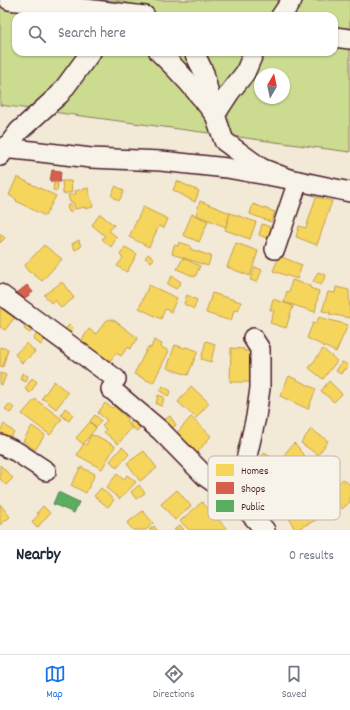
<!DOCTYPE html>
<style>
body{margin:0;font-family:Dekko,sans-serif;background:#f2f2f3;color:#1f2937}
.compass{position:absolute;left:254px;top:68px;width:36px;height:36px;border-radius:50%;background:#fff;box-shadow:0 1px 3px #0004;rotate:9deg}
.list{margin:0;padding:0;list-style:none}
h2{display:flex;justify-content:space-between;align-items:center;height:52px;margin:0;padding:0 16px;font-size:17px}
h2 small{font-size:13px;font-weight:400;color:#747a83}
.icon{flex:none;width:22px;height:22px;fill:none;stroke:currentColor;stroke-width:2;stroke-linecap:round;stroke-linejoin:round}
.map{position:relative;flex:none;width:350px;height:530px;overflow:hidden}
.search{position:absolute;background:#fff;box-shadow:0 1px 3px #0004;left:12px;right:12px;top:12px;height:44px;display:flex;align-items:center;gap:10px;box-sizing:border-box;padding:0 14px;border-radius:12px;color:#747a83;font-size:15px}
.sheet{height:124px;background:#fff}
nav{display:flex;justify-content:space-around;align-items:center;box-sizing:border-box;height:56px;border-top:1px solid #e0e1e3;background:#fff;font-size:11px;color:#747a83}
nav a{display:grid;justify-items:center;gap:2px}
nav .on{color:#1a73e8}
.map>svg:first-child{display:block}
.green{fill:#cbdb8f;stroke:#8a7d5d;fill-rule:evenodd}
.homes{fill:#f6d55c;stroke:#c29e4d}
.shops{fill:#d6604d;stroke:#ac4c43}
.public{fill:#5aae61;stroke:#558351}
.lines{fill:none;stroke-linecap:round;stroke-linejoin:round}
.minor-casing{stroke:#4a1f2b;stroke-width:22}
.minor{stroke:#f7f3e8;stroke-width:19}
.key{fill:#f7f3e8;stroke:#c3b3af;stroke-width:1}
.key-label{font-size:11px;fill:#4a1f2b}
</style>
<div class="map">
<svg width="350" height="530" viewBox="0 0 350 530">
<rect width="100%" height="100%" fill="#f2e9d7"/>
<filter id="ink" filterUnits="userSpaceOnUse"><feTurbulence type="fractalNoise" baseFrequency=".025" numOctaves="2"/><feDisplacementMap in="SourceGraphic" scale="8" xChannelSelector="R" yChannelSelector="G"/><feConvolveMatrix kernelMatrix="1 2 1 2 8 2 1 2 1" color-interpolation-filters="sRGB"/></filter>
<g filter="url(#ink)">
<path class="green" d="M0 0H350V152L0 105ZM16 16H334V52H16ZM260 74H284V98H260Z"/>
<g class="homes">
<polygon points="17,177 56,196 45,216 16,201 17,200 9,195"/>
<polygon points="62,181 71,181 72,192 63,194"/>
<polygon points="177,181 199,191 195,202 173,190"/>
<polygon points="54,183 58,183 57,191 53,190"/>
<polygon points="116,186 124,191 119,201 111,195"/>
<polygon points="88,188 93,207 85,209 85,207 75,209 73,202 70,202 68,195 76,194 75,191"/>
<polygon points="316,197 332,201 317,245 296,237 299,226 306,228"/>
<polygon points="200,201 230,213 226,227 196,215"/>
<polygon points="71,204 73,210 69,212 67,206"/>
<polygon points="253,204 275,212 271,222 250,214"/>
<polygon points="143,207 168,219 164,228 159,226 149,247 129,237"/>
<polygon points="230,213 256,222 250,239 225,230"/>
<polygon points="100,214 114,225 109,231 117,237 111,247 102,239 105,236 92,225"/>
<polygon points="192,214 208,221 199,242 183,235"/>
<polygon points="262,224 278,230 274,241 259,235"/>
<polygon points="0,233 5,238 0,243"/>
<polygon points="79,240 81,247 75,250 72,244"/>
<polygon points="179,242 191,246 190,249 211,256 208,266 172,254 174,245 178,246"/>
<polygon points="236,243 258,251 250,276 227,267"/>
<polygon points="44,245 62,259 42,281 32,273 29,272 26,269 25,265"/>
<polygon points="125,247 137,254 127,272 117,266 123,258 120,255"/>
<polygon points="148,254 154,259 151,262 145,258"/>
<polygon points="279,256 302,265 297,279 273,271"/>
<polygon points="183,258 200,266 195,277 177,269"/>
<polygon points="255,267 262,270 257,282 250,280"/>
<polygon points="318,272 326,275 321,285 313,282"/>
<polygon points="172,276 181,282 176,289 167,284"/>
<polygon points="292,280 310,286 310,288 319,291 315,312 284,302 287,291 289,292"/>
<polygon points="62,282 74,298 61,308 55,300 51,303 44,295"/>
<polygon points="149,285 177,298 171,312 165,309 161,319 139,308"/>
<polygon points="336,287 349,290 350,318 329,314 330,312 322,311 328,292 335,293"/>
<polygon points="212,293 241,302 238,311 234,310 231,321 206,313"/>
<polygon points="187,295 197,300 194,309 184,304"/>
<polygon points="273,299 293,306 286,328 270,323 274,311 270,310"/>
<polygon points="2,303 18,313 5,330 0,327 0,306"/>
<polygon points="319,317 348,325 336,352 307,338 313,323 316,324"/>
<polygon points="110,319 115,321 138,338 130,349 128,347 121,356 116,353 110,361 81,341 89,329 96,334 106,321"/>
<polygon points="27,325 36,326 30,333 24,329"/>
<polygon points="69,325 73,329 68,335 64,331"/>
<polygon points="40,330 47,336 41,345 33,339"/>
<polygon points="154,340 162,344 161,347 169,351 153,383 134,374 148,347 151,348"/>
<polygon points="206,341 215,344 211,362 201,359"/>
<polygon points="27,343 35,352 22,363 15,354"/>
<polygon points="175,345 185,348 186,347 198,351 188,375 167,368"/>
<polygon points="0,347 8,349 3,367 0,366"/>
<polygon points="231,348 244,349 244,351 254,351 252,382 230,382"/>
<polygon points="323,349 337,361 323,379 309,368"/>
<polygon points="342,362 348,365 346,370 344,369 341,374 336,371"/>
<polygon points="0,373 6,375 2,385 0,384"/>
<polygon points="22,373 28,376 26,382 20,379"/>
<polygon points="289,376 316,389 308,409 280,396"/>
<polygon points="32,378 37,382 30,393 25,389"/>
<polygon points="54,381 68,393 56,409 42,398"/>
<polygon points="329,381 342,394 334,402 321,391"/>
<polygon points="163,386 171,391 168,396 160,391"/>
<polygon points="191,386 209,403 196,418 178,402"/>
<polygon points="158,395 164,397 162,406 156,404"/>
<polygon points="35,399 62,419 50,435 22,414"/>
<polygon points="105,403 112,408 114,406 128,419 126,421 132,427 118,444 104,432 106,429 102,426 107,420 98,413"/>
<polygon points="9,404 14,408 10,413 5,409"/>
<polygon points="65,408 73,414 69,421 61,415"/>
<polygon points="95,415 101,420 96,427 90,421"/>
<polygon points="136,416 144,422 137,431 129,425"/>
<polygon points="170,416 176,425 169,431 163,421"/>
<polygon points="191,417 211,436 196,454 175,435"/>
<polygon points="90,422 96,428 83,444 76,438"/>
<polygon points="4,424 14,432 7,442 0,437 0,431"/>
<polygon points="32,426 45,435 35,450 23,441"/>
<polygon points="311,429 328,441 318,455 301,443"/>
<polygon points="91,435 97,436 115,446 102,469 77,455 84,443 86,445"/>
<polygon points="294,443 300,449 299,450 307,458 296,470 283,456"/>
<polygon points="122,447 129,454 117,468 110,461"/>
<polygon points="144,451 157,468 140,481 127,463"/>
<polygon points="264,453 287,467 282,476 272,471 267,478 254,469"/>
<polygon points="0,465 13,478 6,485 0,479"/>
<polygon points="81,467 95,474 86,493 71,485"/>
<polygon points="117,474 124,480 127,475 136,482 120,499 106,488"/>
<polygon points="343,479 350,485 350,502 342,509 335,501 331,505 324,496"/>
<polygon points="139,485 145,493 136,499 131,492"/>
<polygon points="101,488 114,500 108,507 94,496"/>
<polygon points="177,490 191,506 175,520 161,504"/>
<polygon points="306,499 316,520 295,530 285,510"/>
<polygon points="202,502 226,528 224,530 189,530 180,521"/>
<polygon points="0,504 10,517 0,525"/>
<polygon points="43,506 50,513 37,528 32,522 39,514 37,513"/>
<polygon points="143,511 153,523 146,530 133,530 127,523"/>
<polygon points="180,525 184,530 174,530"/>
<polygon points="154,526 157,530 149,530"/>
</g>
<g class="shops">
<polygon points="52,170 61,171 60,182 50,181"/>
<polygon points="27,285 33,292 21,301 13,296"/>
</g>
<polygon class="public" points="58,492 79,502 74,513 53,504"/>
<g class="lines">
<defs>
<g id="minor">
<polyline points="9,0 145,16"/>
<polyline points="281,16 292,0"/>
<polyline points="334,37 350,39"/>
<path d="M159 52C180 72 198 92 215 115L230 92 245 73 254 52"/>
<polyline points="194,52 204,73 211,103 224,141 261,168 289,179 350,192"/>
<polyline points="0,148 23,150 91,158 161,161 227,168 289,179"/>
<polyline points="0,156 19,131 60,94 91,52"/>
<polyline points="275,249 298,181"/>
<polyline points="0,294 116,379"/>
<polyline points="111,389 161,431 206,477 237,499 265,530"/>
<polyline points="0,444 17,452 46,471"/>
<polyline points="237,499 256,417 260,388 260,349 253,338"/>
</g>
</defs>
<use href="#minor" class="minor-casing"/>
<use href="#minor" class="minor"/>
</g>
</g>
<rect x="208" y="456" width="132" height="64" rx="6" class="key"/>
<rect x="216" y="464" width="18" height="12" fill="#f6d55c"/>
<rect x="216" y="482" width="18" height="12" fill="#d6604d"/>
<rect x="216" y="500" width="18" height="12" fill="#5aae61"/>
<g class="key-label">
<text x="241" y="474">Homes</text>
<text x="241" y="492">Shops</text>
<text x="241" y="510">Public</text>
</g>
</svg>
<svg class="compass" viewBox="-18 -18 36 36"><path d="M0-13l5 13h-10z" fill="#e53935"/><path d="M0 13l5-13h-10z" fill="#747a83"/></svg>
<div class="search"><svg class="icon" aria-label="search" viewBox="0 0 24 24"><circle cx="10" cy="10" r="6"/><path d="M15 15l6 6"/></svg>Search here</div>
</div>
<section class="sheet">
<h2>Nearby<small>0 results</small></h2>
<ul class="list">
</ul>
</section>
<nav>
<a class="on"><svg class="icon" aria-label="map" viewBox="0 0 24 24"><path d="M3 6l6-2 6 2 6-2v14l-6 2-6-2-6 2zM9 4v14M15 6v14"/></svg>Map</a>
<a><svg class="icon" aria-label="directions" viewBox="0 0 24 24"><path d="M12 3l9 9-9 9-9-9zM9 14v-3h6M13 9l2 2-2 2"/></svg>Directions</a>
<a><svg class="icon" aria-label="saved" viewBox="0 0 24 24"><path d="M7 4h10v16l-5-4-5 4z"/></svg>Saved</a>
</nav>
